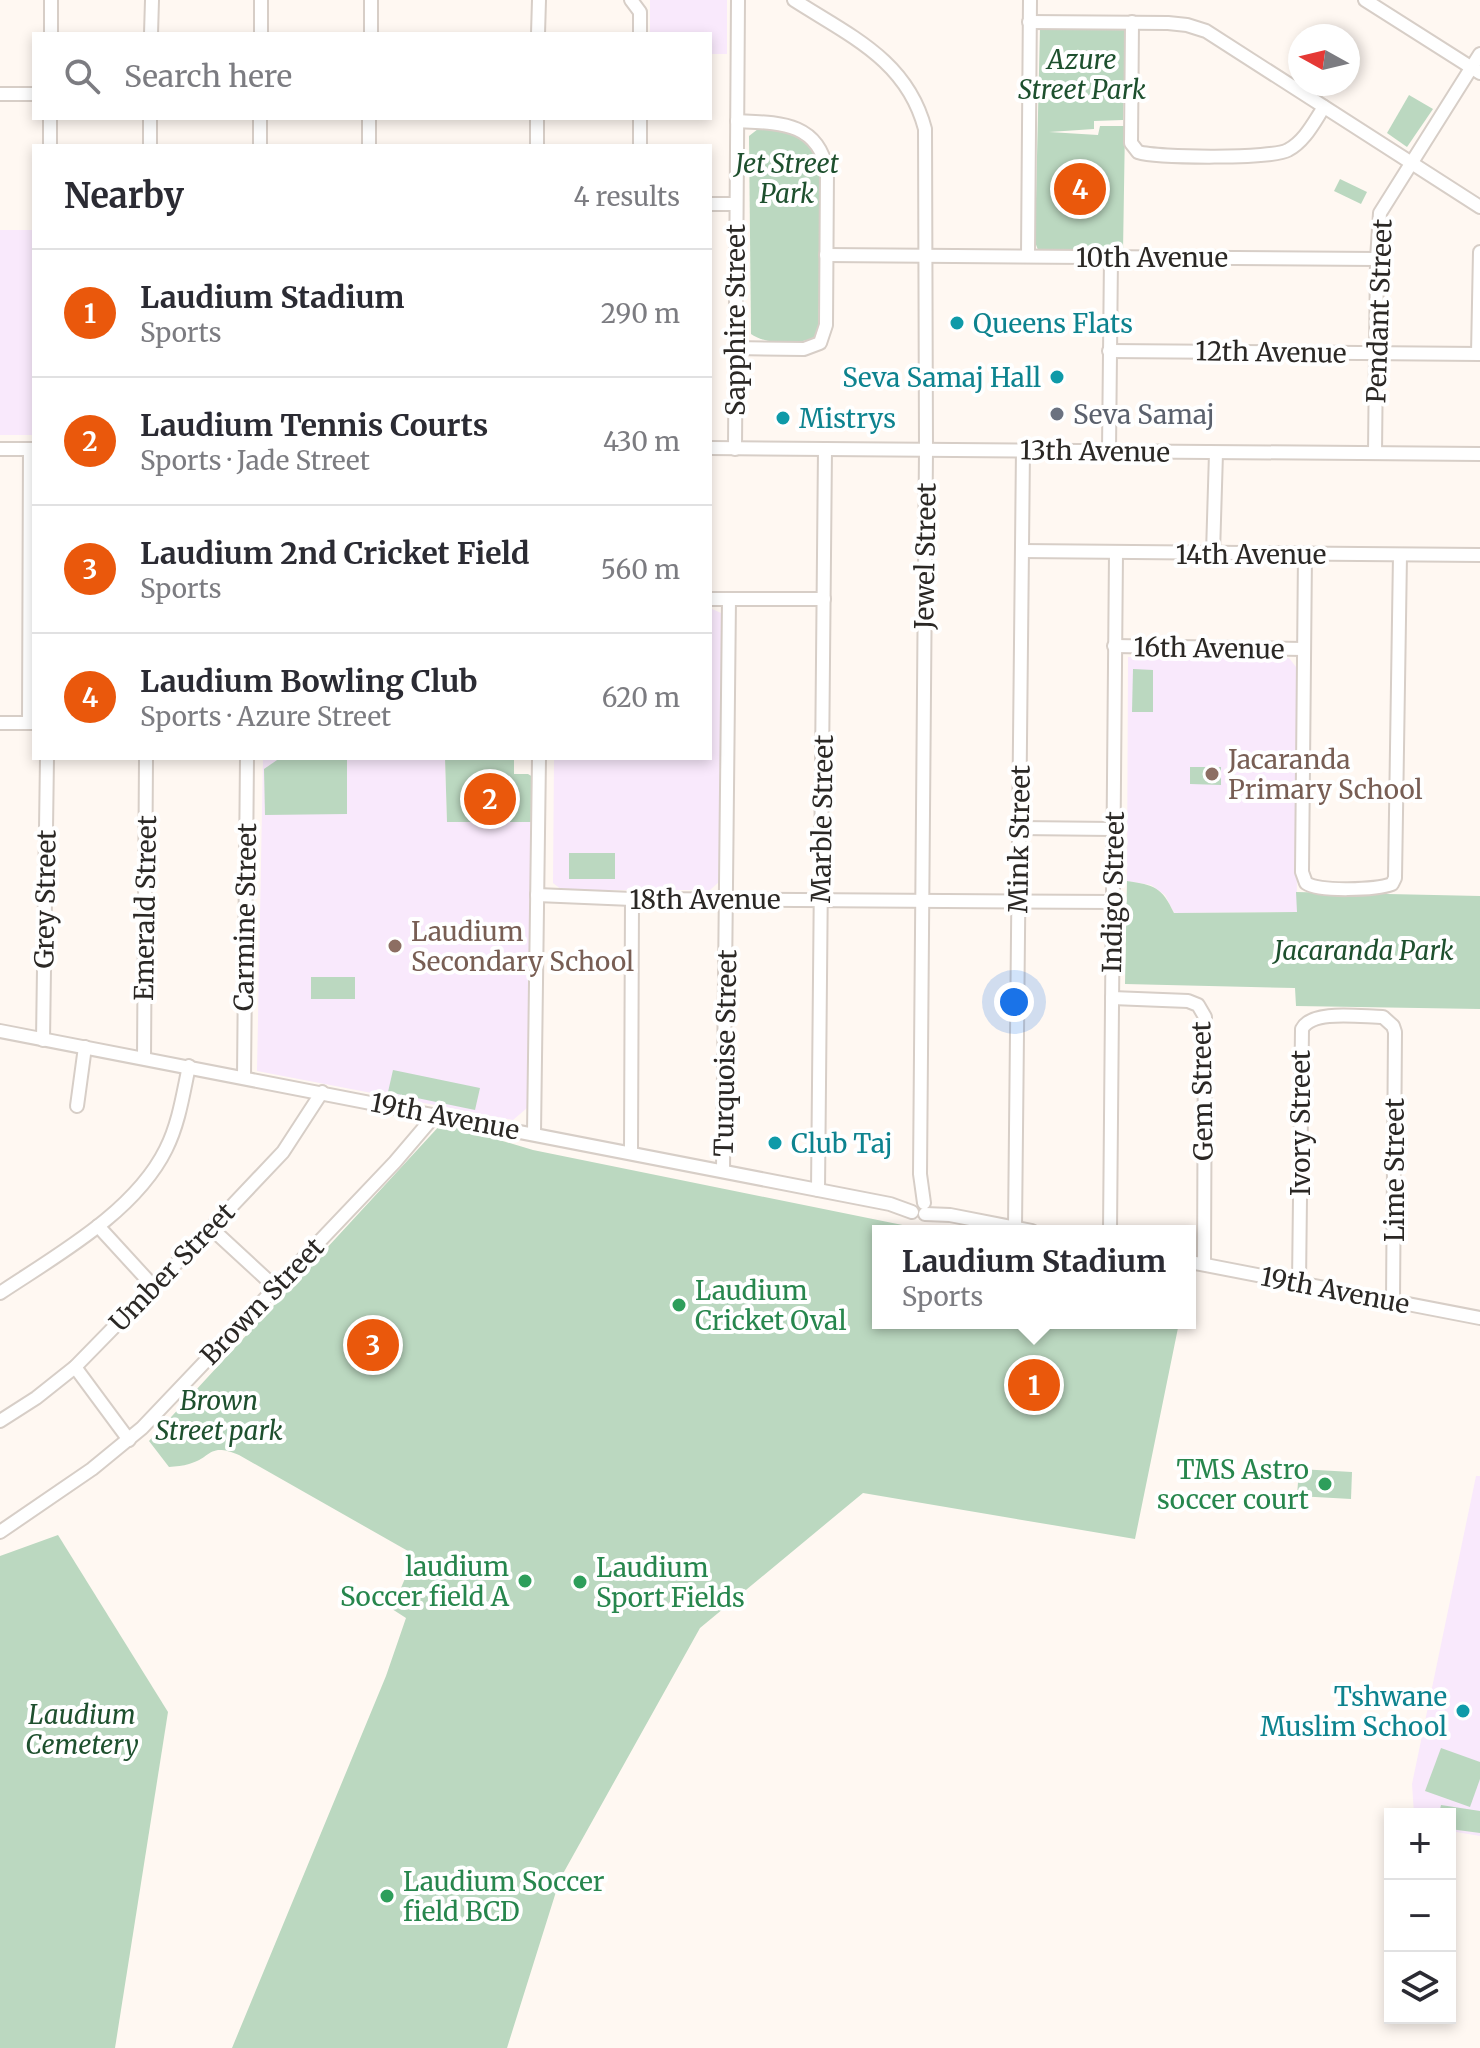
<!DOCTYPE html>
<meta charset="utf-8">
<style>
body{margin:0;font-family:Merriweather,serif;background:#f2f2f3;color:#2b2b33}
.controls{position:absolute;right:24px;bottom:24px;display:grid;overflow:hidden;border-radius:0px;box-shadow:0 4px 12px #0003}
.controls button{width:72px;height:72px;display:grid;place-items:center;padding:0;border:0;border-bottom:2px solid #e1e1e2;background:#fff;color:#2b2b33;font:40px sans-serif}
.compass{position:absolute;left:1288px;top:24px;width:72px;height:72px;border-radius:50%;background:#fff;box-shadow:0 4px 12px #0003;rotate:278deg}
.you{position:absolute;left:1014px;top:1002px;width:28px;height:28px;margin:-20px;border:6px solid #fff;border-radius:50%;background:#1a73e8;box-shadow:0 0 0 12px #1a73e833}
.badge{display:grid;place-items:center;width:52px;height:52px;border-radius:50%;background:#ea580c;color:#fff;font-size:26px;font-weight:700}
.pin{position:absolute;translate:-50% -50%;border:4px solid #fff;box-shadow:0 2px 8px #0006}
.popup{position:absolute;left:872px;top:1225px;width:324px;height:104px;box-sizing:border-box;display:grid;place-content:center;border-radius:0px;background:#fff;filter:drop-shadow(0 2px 6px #0005);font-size:26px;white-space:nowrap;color:#7c7c81}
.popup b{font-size:30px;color:#2b2b33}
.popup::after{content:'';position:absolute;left:50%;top:100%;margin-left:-16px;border:16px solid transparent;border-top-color:#fff}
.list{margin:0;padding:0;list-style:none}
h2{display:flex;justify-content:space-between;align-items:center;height:104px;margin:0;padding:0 32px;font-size:34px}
h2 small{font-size:26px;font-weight:400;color:#7c7c81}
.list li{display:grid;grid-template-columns:52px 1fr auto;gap:24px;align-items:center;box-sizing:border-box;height:128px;padding:0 32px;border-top:2px solid #e1e1e2}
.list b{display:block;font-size:30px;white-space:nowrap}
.list p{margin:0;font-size:26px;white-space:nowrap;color:#7c7c81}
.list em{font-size:26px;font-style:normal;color:#7c7c81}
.icon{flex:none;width:44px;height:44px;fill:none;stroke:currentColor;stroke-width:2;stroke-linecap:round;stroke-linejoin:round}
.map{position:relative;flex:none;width:1480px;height:2048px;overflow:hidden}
.search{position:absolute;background:#fff;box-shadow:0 4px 12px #0003;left:32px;top:32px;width:680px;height:88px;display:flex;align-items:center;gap:20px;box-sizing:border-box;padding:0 28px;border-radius:0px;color:#7c7c81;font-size:30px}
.panel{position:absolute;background:#fff;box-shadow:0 4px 12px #0003;left:32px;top:144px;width:680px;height:616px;border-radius:0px}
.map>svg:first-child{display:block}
.education{fill:#f9e9fc}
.green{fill:#bbd8c0}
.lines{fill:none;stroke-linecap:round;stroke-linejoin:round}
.minor-casing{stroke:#d7cec7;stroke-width:16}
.minor{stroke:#fff;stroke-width:12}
.culture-dot{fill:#0f9aa8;stroke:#fff;stroke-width:3}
.worship-dot{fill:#6b7280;stroke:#fff;stroke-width:3}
.education-dot{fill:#8d6e63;stroke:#fff;stroke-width:3}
.leisure-dot{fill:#2e9e5b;stroke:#fff;stroke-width:3}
.labels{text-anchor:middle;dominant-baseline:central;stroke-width:8;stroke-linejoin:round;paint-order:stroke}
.park-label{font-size:26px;font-style:italic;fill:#1e502e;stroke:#fff}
.street-label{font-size:26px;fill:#2b2825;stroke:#fff}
.culture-label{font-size:26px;fill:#0d838f;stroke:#fff;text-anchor:start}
.worship-label{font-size:26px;fill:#5b616d;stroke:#fff;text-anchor:start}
.education-label{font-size:26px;fill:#785e54;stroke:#fff;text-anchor:start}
.leisure-label{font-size:26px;fill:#27864d;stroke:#fff;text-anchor:start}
</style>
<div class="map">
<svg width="1480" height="2048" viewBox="0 0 1480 2048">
<rect width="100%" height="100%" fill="#fff8f2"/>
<g class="education">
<polygon points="650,0 727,0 727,54 710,54 710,34 650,34"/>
<polygon points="0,230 34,230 33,435 0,435"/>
<polygon points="710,608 721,613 721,880 710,890 562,890 553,883 554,758 710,758"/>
<polygon points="1128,657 1289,658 1296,667 1297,912 1174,913 1165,895 1151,885 1127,881"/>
<polygon points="263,758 445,758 447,822 533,822 527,1108 513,1120 257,1071"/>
<polygon points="1476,1476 1480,1476 1480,1836 1450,1831 1450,1814 1414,1814 1412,1784"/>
</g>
<g class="green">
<polygon points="1126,26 1123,120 1094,121 1094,129 1049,132 1098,135 1100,126 1125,126 1123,252 1038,250 1035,242 1040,28"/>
<polygon points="1409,95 1433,109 1407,147 1387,133"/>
<path d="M758 129C795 132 805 135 823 168L818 335C803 346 766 345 751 334L749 136Z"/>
<polygon points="1340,179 1367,192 1361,204 1334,191"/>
<polygon points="1133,669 1153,670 1153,712 1132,712"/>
<polygon points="280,758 347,758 347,814 265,815 264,769"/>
<polygon points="445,758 514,758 514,774 528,774 533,777 533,822 447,822"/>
<polygon points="1190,767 1221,767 1221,785 1190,784"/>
<rect x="569" y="853" width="46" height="26"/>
<path d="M1127 881C1154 885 1162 887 1174 913L1297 912 1296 892 1480 896V1009L1296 1006 1295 988 1125 984Z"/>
<rect x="311" y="977" width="44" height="22"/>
<polygon points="393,1070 480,1088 475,1110 388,1092"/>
<path d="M442 1123 533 1150 932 1231H878V1323H1179L1135 1539 863 1493 700 1628 560 1879 507 2048H232L386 1676 406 1618 392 1609 415 1555 239 1455C208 1442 212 1458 189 1464 183 1466 176 1466 169 1467L149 1441Z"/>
<polygon points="1299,1469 1352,1472 1351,1499 1297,1496"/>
<polygon points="58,1535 168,1712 115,2048 0,2048 0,1556"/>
<polygon points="1441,1748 1480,1762 1480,1779 1470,1807 1425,1791"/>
<polygon points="1441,1805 1480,1811 1480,1833 1450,1829 1450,1814 1439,1814"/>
</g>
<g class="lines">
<defs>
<g id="minor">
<polyline points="631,0 640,12 640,34"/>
<path d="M794 0C850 36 907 60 925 129L926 450 920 1174 924 1203"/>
<polyline points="1365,0 1480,73"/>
<polyline points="1029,22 1168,23 1187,25 1206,31 1480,207"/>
<path d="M1132 22 1131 143 1138 152C1157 158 1273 159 1288 150 1305 141 1314 122 1324 107"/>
<polyline points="51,34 51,0"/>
<polyline points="151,34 152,0"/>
<polyline points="261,34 261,0"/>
<polyline points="371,34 371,0"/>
<polyline points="538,34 539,0"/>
<polyline points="0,94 34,94"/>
<polyline points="50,146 50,118"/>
<polyline points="150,146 150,118"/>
<polyline points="260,146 260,118"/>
<polyline points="369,146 369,118"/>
<polyline points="537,146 537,118"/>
<polyline points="640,146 640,118"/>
<polyline points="710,204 736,204"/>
<polyline points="826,255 1377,259"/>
<polyline points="1028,255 1030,0"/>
<path d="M734 348 804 349 820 343 826 325 827 171C818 121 777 123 737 121"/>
<polyline points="1109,351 1480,354"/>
<polyline points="1478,354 1480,252"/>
<polyline points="710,448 1480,454"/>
<polyline points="0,449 34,449"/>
<polyline points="735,449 738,0"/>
<polyline points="1109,450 1111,257"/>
<polyline points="1375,453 1377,259 1380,213 1480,54"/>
<polyline points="1022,551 1480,555"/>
<polyline points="1213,553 1216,453"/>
<path d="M1305 554 1302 872 1306 883C1319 892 1376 890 1392 884L1395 878 1400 555"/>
<polyline points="710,599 824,599"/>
<polyline points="1114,646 1304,649"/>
<polyline points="0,723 34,723"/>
<polyline points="29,723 30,449"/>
<polyline points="1019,828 1113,829"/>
<polyline points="537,895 632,899 1113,902"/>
<polyline points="1112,998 1188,1001 1198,1005 1205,1017 1204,1264"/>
<polyline points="0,1031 890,1204 912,1212"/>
<polyline points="43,1040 47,758"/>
<polyline points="144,1058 146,758"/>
<polyline points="244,1077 247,758"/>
<polyline points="77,1106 85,1047"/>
<polyline points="534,1133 539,758"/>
<polyline points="631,1152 632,899"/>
<polyline points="723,1170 729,599"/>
<polyline points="818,1190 825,449"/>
<polyline points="925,1214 950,1215 1032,1231"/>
<polyline points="98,1226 153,1286"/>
<polyline points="211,1228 275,1287"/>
<polyline points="1015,1228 1023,449"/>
<polyline points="1110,1231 1116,553"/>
<polyline points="1190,1262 1480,1318"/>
<path d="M1299 1283 1302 1029C1312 1009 1362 1017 1383 1017L1393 1026 1395 1032 1393 1301"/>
<path d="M0 1293C57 1255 135 1212 166 1149 179 1123 183 1094 189 1066"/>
<polyline points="75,1367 129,1440"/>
<polyline points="0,1421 36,1398 75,1367 211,1228 283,1152 322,1092"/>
<polyline points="0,1532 92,1469 142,1428 395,1162 435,1115"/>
</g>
</defs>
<use href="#minor" class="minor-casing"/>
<use href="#minor" class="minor"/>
</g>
<g class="culture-dot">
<circle cx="957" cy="323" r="8"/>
<circle cx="1057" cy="377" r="8"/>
<circle cx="783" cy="418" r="8"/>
<circle cx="775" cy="1143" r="8"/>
<circle cx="1463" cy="1711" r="8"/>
</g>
<circle class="worship-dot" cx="1057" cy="414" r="8"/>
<g class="education-dot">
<circle cx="1212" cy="774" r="8"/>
<circle cx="395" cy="946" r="8"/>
</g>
<g class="leisure-dot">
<circle cx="679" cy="1305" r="8"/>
<circle cx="1325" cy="1484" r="8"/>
<circle cx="525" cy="1581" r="8"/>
<circle cx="580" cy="1582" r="8"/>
<circle cx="387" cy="1896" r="8"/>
</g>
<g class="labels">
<g class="park-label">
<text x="1082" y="59">Azure<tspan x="1082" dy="30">Street Park</tspan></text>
<text x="787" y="163">Jet Street<tspan x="787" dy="30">Park</tspan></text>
<text x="1364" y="950">Jacaranda Park</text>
<text x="219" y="1400">Brown<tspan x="219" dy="30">Street park</tspan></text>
<text x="82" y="1714">Laudium<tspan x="82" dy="30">Cemetery</tspan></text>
</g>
<g class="street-label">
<text x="1152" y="257">10th Avenue</text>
<text transform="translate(1379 311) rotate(-88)">Pendant Street</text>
<text transform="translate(735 320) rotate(-90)">Sapphire Street</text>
<text transform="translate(1271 352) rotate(1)">12th Avenue</text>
<text transform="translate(1095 451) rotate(1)">13th Avenue</text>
<text x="1251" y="554">14th Avenue</text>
<text transform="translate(925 556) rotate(-89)">Jewel Street</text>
<text transform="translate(1209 648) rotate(1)">16th Avenue</text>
<text transform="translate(822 819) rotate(-89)">Marble Street</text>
<text transform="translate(1019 839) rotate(-89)">Mink Street</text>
<text transform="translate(1113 892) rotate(-89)">Indigo Street</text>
<text transform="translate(45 899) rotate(-89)">Grey Street</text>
<text x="705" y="899">18th Avenue</text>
<text transform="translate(145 908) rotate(-89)">Emerald Street</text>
<text transform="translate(245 917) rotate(-89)">Carmine Street</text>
<text transform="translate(725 1053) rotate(-89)">Turquoise Street</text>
<text transform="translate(1202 1091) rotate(-91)">Gem Street</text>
<text transform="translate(445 1116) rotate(11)">19th Avenue</text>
<text transform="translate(1300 1123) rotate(-90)">Ivory Street</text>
<text transform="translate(1394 1170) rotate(-90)">Lime Street</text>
<text transform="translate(172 1267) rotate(-46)">Umber Street</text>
<text transform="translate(1335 1290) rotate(11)">19th Avenue</text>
<text transform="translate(262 1301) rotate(-46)">Brown Street</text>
</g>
<g class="culture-label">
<text x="973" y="323">Queens Flats</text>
<text x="1041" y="377" text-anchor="end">Seva Samaj Hall</text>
<text x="799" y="418">Mistrys</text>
<text x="791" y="1143">Club Taj</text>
<text x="1447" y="1696" text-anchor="end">Tshwane<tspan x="1447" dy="30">Muslim School</tspan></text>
</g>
<g class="worship-label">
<text x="1073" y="414">Seva Samaj</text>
</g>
<g class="education-label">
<text x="1228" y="759">Jacaranda<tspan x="1228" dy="30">Primary School</tspan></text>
<text x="411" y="931">Laudium<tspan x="411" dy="30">Secondary School</tspan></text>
</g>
<g class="leisure-label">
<text x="695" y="1290">Laudium<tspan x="695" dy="30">Cricket Oval</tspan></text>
<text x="1309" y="1469" text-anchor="end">TMS Astro<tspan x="1309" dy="30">soccer court</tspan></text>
<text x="509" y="1566" text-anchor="end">laudium<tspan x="509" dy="30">Soccer field A</tspan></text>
<text x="596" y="1567">Laudium<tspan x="596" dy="30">Sport Fields</tspan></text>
<text x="403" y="1881">Laudium Soccer<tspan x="403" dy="30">field BCD</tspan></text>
</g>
</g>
</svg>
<div class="controls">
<button>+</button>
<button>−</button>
<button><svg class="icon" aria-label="layers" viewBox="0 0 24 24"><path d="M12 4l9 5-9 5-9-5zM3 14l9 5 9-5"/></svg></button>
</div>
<svg class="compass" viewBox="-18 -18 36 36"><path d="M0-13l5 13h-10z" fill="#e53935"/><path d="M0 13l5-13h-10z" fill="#7c7c81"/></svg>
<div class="you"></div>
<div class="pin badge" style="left:1034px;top:1385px">1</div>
<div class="popup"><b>Laudium Stadium</b>Sports</div>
<div class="pin badge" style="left:490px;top:799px">2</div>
<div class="pin badge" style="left:373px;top:1345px">3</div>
<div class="pin badge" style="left:1080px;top:189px">4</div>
<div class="search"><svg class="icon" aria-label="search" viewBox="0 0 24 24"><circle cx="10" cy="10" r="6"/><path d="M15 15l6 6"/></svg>Search here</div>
<section class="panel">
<h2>Nearby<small>4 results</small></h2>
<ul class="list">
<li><span class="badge">1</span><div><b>Laudium Stadium</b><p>Sports</p></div><em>290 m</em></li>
<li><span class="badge">2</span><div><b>Laudium Tennis Courts</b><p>Sports · Jade Street</p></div><em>430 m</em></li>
<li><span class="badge">3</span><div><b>Laudium 2nd Cricket Field</b><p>Sports</p></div><em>560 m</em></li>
<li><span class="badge">4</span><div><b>Laudium Bowling Club</b><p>Sports · Azure Street</p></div><em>620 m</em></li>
</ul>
</section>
</div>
